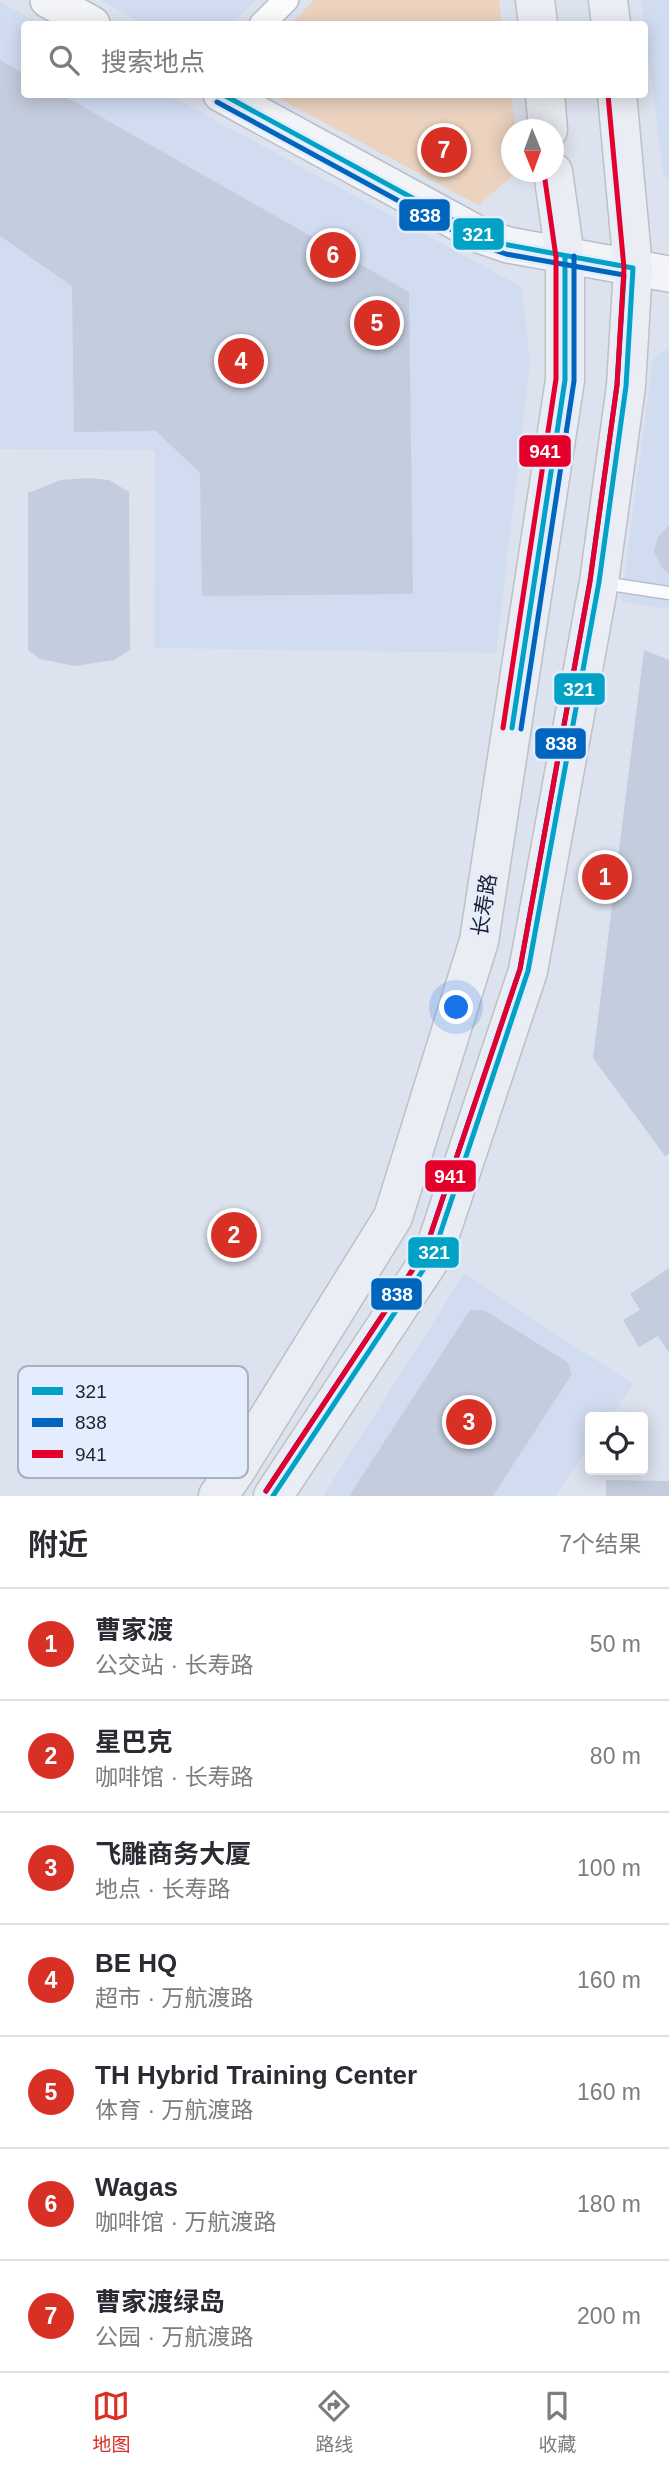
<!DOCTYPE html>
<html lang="zh">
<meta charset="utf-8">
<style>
body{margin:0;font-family:Arial,"Noto Sans SC",sans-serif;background:#f7f7f7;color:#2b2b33}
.controls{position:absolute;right:21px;bottom:21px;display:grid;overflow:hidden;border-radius:7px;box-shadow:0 4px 18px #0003}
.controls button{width:63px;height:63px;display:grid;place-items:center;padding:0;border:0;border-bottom:2px solid #e1e1e2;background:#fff;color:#2b2b33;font:35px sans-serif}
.compass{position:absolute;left:501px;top:119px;width:63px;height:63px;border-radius:50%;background:#fff;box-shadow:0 4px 18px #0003;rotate:179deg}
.you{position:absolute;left:457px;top:1008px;width:24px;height:24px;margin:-18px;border:5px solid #fff;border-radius:50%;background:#1a73e8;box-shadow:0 0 0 10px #1a73e833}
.badge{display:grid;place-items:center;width:46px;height:46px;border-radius:50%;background:#d93025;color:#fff;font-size:23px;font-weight:700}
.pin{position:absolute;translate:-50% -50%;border:4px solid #fff;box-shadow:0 2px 7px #0006}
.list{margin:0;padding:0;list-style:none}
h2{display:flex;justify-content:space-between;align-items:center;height:91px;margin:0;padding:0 28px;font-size:30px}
h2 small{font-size:23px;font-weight:400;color:#7c7c81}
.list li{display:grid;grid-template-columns:46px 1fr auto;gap:21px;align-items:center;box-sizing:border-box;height:112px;padding:0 28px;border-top:2px solid #e1e1e2}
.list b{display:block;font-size:26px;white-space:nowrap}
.list p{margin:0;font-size:23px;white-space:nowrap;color:#7c7c81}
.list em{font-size:23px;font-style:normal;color:#7c7c81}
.icon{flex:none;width:38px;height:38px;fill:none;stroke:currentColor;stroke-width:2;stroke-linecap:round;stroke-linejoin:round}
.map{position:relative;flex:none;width:669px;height:1496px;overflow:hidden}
.search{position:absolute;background:#fff;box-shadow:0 4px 18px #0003;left:21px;right:21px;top:21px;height:77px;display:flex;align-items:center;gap:18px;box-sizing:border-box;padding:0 24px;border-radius:7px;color:#7c7c81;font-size:26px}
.sheet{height:875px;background:#fff}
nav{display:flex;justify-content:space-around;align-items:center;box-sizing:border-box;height:98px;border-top:2px solid #e1e1e2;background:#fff;font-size:19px;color:#7c7c81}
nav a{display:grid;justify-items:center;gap:4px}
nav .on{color:#d93025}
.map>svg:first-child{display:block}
.built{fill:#d2dcf1}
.green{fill:#ecd3bf}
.building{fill:#c4cdde}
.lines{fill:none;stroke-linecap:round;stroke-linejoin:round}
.lane-casing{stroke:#b9bec7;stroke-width:15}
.street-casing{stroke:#b9bec7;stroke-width:27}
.secondary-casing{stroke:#b9bec7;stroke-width:38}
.primary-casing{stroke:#bdc0c6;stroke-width:41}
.lane{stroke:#fafbfc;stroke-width:12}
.street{stroke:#fafbfc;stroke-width:24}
.secondary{stroke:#f2f4f7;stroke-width:35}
.primary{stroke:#eaedf3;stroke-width:38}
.bus-1-casing{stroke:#e4edfe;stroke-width:10}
.bus-2-casing{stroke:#e4edfe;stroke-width:10}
.bus-3-casing{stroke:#e4edfe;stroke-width:10}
.bus-1{stroke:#02a2c6;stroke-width:5}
.bus-2{stroke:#0065bd;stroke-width:5}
.bus-3{stroke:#e4002b;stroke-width:5}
.labels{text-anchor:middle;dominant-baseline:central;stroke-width:5;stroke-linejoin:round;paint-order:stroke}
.street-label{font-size:21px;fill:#1f232b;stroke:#e4edfe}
.key{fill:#e4edfe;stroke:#a9b0bf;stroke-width:2}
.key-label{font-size:19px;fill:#1f232b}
.line-badge{stroke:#e4edfe;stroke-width:2.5}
.badge-label{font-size:19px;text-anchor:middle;font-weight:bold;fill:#fff}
</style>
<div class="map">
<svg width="669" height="1496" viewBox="0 0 669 1496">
<rect width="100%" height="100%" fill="#dce2ee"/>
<g class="built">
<polygon points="100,0 256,0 232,24 144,24"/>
<polygon points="641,0 669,0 669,183 663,174"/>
<polygon points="0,2 41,24 24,24 24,94 169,95 522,287 530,364 496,653 154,648 155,450 0,449"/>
<polygon points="669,347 669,609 621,601 653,359"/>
<polygon points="464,1274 633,1384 610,1417 590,1417 590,1445 555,1496 323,1496"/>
</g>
<g class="green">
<polygon points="314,0 499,0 502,24 291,24"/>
<polygon points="273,95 511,95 516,129 512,130 512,172 517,172 478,205"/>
</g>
<g class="building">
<polygon points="0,60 24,74 24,94 61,94 409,292 413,594 202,596 200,473 156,431 74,432 72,286 0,236"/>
<polygon points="88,478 109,480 129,492 130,650 114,660 75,666 40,659 28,650 28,493 61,480"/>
<polygon points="669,525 669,574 661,567 654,551 658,537"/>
<polygon points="644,650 669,660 669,1154 665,1156 593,1058"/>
<polygon points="669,1268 669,1353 658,1336 639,1347 623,1320 640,1310 630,1294"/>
<polygon points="470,1310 484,1310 567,1362 572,1374 493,1496 349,1496"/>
<polygon points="606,1480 669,1481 669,1496 606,1496"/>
</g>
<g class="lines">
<defs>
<polyline id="lane" points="603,583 669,593"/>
<polyline id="street" points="262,24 286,0"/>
<g id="secondary">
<polyline points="48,0 92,24"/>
<polyline points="221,94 482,236 508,245 669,274"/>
</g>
<g id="primary">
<polyline points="535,0 538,24"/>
<polyline points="608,0 611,24"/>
<polyline points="545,94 548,130"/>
<polyline points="218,1496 236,1470 393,1217 479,941 565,380 565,256 553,172"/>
<polyline points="273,1496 433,1255 528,971 599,582 626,386 633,268 617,94"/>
</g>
</defs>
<use href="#lane" class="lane-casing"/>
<use href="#street" class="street-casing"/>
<use href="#secondary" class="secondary-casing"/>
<use href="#primary" class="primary-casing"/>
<use href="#lane" class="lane"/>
<use href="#street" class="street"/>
<use href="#secondary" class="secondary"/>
<use href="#primary" class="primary"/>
<defs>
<g id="bus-1">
<polyline points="222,94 482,236 508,245 633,268 626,386 599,582 528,971 433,1255 273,1496"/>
<polyline points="512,728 565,380 565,256"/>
</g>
<g id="bus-2">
<polyline points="217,102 478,244 506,254 624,275 617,385 590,581 520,969 425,1251 266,1491"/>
<polyline points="521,729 574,381 574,256"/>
</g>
<g id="bus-3">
<polyline points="503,728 556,379 556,257 544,173"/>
<polyline points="266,1491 425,1251 520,969 590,581 617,385 624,268 608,95"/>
</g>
</defs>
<use href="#bus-1" class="bus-1-casing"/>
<use href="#bus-2" class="bus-2-casing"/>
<use href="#bus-3" class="bus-3-casing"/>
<use href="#bus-1" class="bus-1"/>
<use href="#bus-2" class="bus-2"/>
<use href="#bus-3" class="bus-3"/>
</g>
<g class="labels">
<g class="street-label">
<text transform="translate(484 905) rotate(-81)">长寿路</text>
</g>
</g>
<rect x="18" y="1366" width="230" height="112" rx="10" class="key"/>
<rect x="32" y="1387" width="31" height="8" fill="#02a2c6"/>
<rect x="32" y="1418" width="31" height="9" fill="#0065bd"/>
<rect x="32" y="1450" width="31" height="8" fill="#e4002b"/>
<g class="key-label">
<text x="75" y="1398">321</text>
<text x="75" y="1429">838</text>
<text x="75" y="1461">941</text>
</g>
<g class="line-badge">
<rect x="398" y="198" width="53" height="34" rx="7" fill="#0065bd"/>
<rect x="452" y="217" width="53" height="34" rx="7" fill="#02a2c6"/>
<rect x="518" y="434" width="54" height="34" rx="7" fill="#e4002b"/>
<rect x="553" y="672" width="53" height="34" rx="7" fill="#02a2c6"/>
<rect x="534" y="727" width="53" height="33" rx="7" fill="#0065bd"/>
<rect x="424" y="1159" width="53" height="34" rx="7" fill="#e4002b"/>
<rect x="407" y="1236" width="53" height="33" rx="7" fill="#02a2c6"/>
<rect x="370" y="1277" width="53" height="34" rx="7" fill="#0065bd"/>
</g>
<g class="badge-label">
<text x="425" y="222">838</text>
<text x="478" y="241">321</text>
<text x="545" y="458">941</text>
<text x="579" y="696">321</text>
<text x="561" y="750">838</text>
<text x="450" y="1183">941</text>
<text x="434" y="1259">321</text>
<text x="397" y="1301">838</text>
</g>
</svg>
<div class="controls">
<button><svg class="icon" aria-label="locate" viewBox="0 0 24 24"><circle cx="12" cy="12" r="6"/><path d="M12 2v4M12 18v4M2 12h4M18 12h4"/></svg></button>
</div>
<svg class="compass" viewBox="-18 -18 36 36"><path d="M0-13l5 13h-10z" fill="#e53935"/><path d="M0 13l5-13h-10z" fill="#7c7c81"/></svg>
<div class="you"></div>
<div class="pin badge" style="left:605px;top:877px">1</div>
<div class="pin badge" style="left:234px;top:1235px">2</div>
<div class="pin badge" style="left:469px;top:1422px">3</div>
<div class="pin badge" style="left:241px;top:361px">4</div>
<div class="pin badge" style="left:377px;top:323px">5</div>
<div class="pin badge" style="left:333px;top:255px">6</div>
<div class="pin badge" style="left:444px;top:150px">7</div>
<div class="search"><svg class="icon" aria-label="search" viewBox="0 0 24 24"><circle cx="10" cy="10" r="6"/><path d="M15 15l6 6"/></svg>搜索地点</div>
</div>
<section class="sheet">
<h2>附近<small>7个结果</small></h2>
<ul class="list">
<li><span class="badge">1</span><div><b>曹家渡</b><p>公交站 · 长寿路</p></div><em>50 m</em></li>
<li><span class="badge">2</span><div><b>星巴克</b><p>咖啡馆 · 长寿路</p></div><em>80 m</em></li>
<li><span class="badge">3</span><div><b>飞雕商务大厦</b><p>地点 · 长寿路</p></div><em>100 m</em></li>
<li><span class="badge">4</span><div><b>BE HQ</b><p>超市 · 万航渡路</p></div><em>160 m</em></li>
<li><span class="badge">5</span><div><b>TH Hybrid Training Center</b><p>体育 · 万航渡路</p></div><em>160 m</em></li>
<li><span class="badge">6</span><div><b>Wagas</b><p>咖啡馆 · 万航渡路</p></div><em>180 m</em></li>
<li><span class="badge">7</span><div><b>曹家渡绿岛</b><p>公园 · 万航渡路</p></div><em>200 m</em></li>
</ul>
</section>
<nav>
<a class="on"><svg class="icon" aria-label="map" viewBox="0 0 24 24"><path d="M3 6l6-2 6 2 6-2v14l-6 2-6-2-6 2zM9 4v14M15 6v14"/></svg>地图</a>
<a><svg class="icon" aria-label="directions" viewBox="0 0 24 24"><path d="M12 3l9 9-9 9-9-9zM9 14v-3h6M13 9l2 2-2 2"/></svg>路线</a>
<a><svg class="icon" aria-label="saved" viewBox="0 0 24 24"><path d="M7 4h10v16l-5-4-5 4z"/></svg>收藏</a>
</nav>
